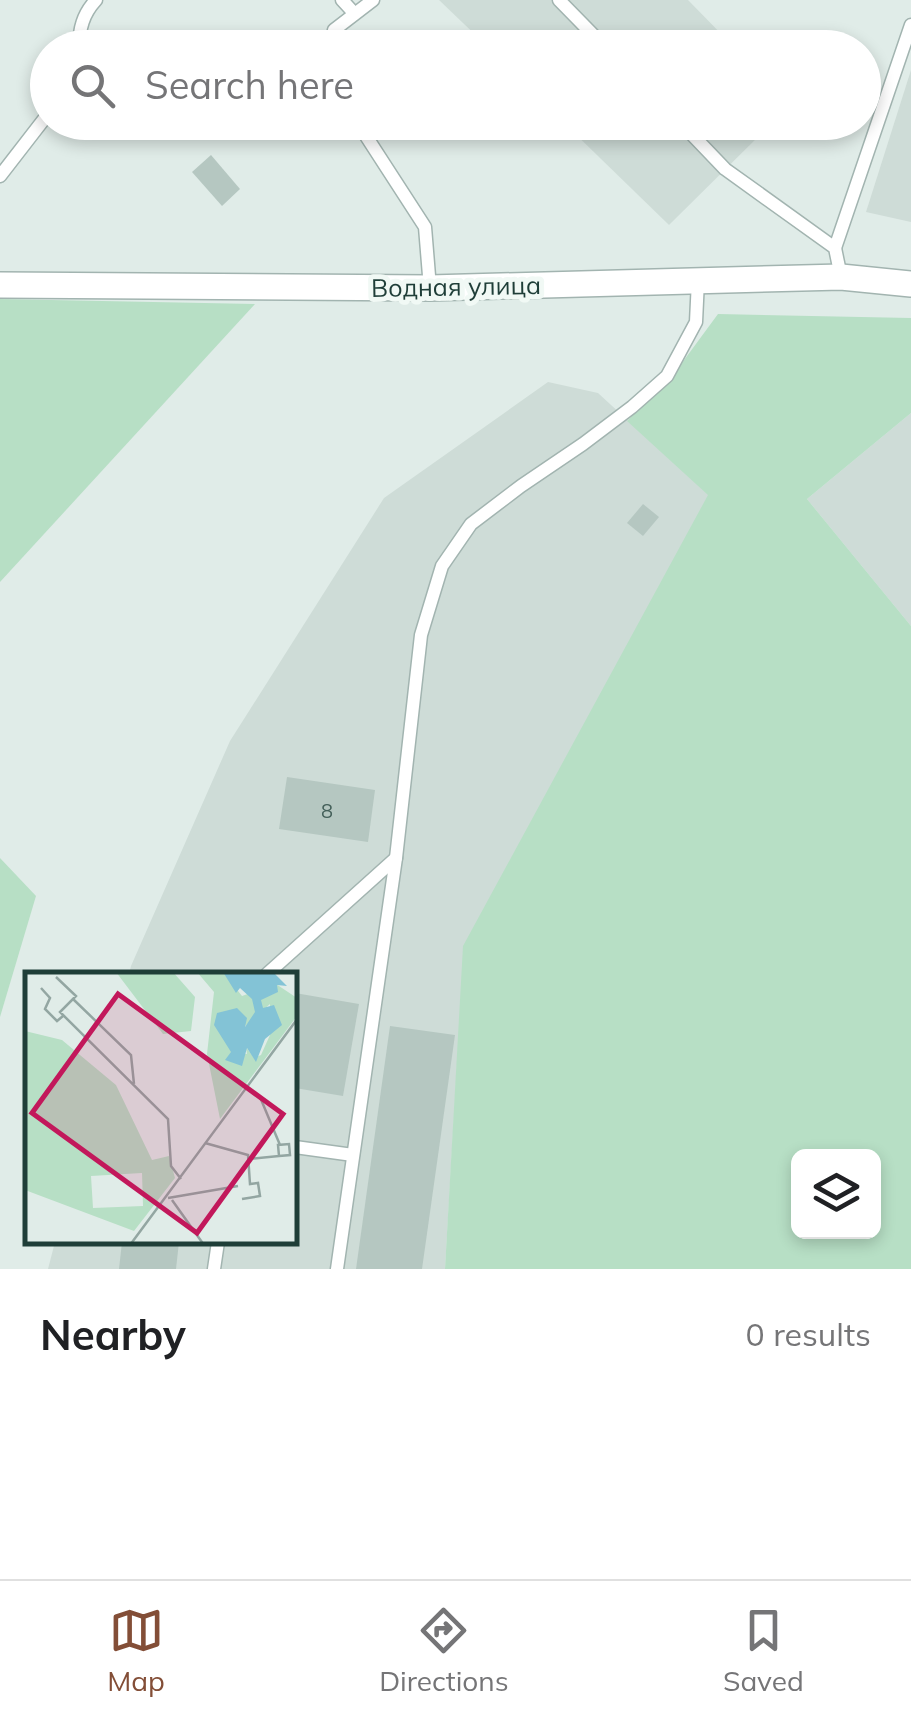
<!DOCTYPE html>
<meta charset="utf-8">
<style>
body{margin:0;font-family:Mulish,sans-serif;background:#f6f6f6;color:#202124}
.controls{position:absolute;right:30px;bottom:30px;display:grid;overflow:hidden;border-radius:15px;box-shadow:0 5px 15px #0003}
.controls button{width:90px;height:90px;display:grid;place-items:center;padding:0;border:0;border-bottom:2px solid #e0e0e0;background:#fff;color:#202124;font:50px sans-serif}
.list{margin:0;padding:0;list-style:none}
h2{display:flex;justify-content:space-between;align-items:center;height:130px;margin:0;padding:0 40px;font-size:42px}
h2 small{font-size:32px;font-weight:400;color:#757577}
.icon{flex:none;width:55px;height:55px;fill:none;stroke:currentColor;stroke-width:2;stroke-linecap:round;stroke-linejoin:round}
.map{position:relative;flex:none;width:911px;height:1269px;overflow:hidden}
.search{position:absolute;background:#fff;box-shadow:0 5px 15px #0003;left:30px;right:30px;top:30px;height:110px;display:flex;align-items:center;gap:25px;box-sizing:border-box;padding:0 35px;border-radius:55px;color:#757577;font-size:38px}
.sheet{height:310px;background:#fff}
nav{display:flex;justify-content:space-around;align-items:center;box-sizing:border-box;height:140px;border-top:2px solid #e0e0e0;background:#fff;font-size:28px;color:#757577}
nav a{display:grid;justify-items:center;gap:5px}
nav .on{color:#834e37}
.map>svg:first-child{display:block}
.built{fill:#cedcd7}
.green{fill:#b7dfc5;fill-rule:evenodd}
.building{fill:#b5c7c1}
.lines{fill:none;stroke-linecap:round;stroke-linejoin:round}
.service-casing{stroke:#a2b4b0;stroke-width:15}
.minor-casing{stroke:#a2b4b0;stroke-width:28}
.service{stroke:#fff;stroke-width:12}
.minor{stroke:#fff;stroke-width:25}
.labels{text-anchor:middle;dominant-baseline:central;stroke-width:10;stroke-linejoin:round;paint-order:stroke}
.number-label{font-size:20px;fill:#44605a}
.street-label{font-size:25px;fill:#1f3e38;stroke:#f1f9f5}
.inset-road{fill:none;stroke:#93a6a2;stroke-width:2.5}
.view{fill:#c2185b;fill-opacity:0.15;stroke:#c2185b;stroke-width:5}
.inset-edge{fill:none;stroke:#1f3e38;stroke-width:5}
</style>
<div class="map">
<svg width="911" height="1269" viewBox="0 0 911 1269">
<rect width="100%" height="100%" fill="#e0ece8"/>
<g class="built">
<polygon points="439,0 688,0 734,47 488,47"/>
<polygon points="911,70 911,222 866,212"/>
<polygon points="564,123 772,123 669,225"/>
<polygon points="548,382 598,393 709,495 464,946 445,1269 48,1269 55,1242 295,1242 295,974 129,974 131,966 230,741 384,498"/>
<polygon points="911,413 911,626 807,499"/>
</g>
<g class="green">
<polygon points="0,299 255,304 0,582"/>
<path d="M718 314 911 318V413L807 499 911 626V1269H445L463 946 708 495 627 421 676 371ZM798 1156H874V1232H798Z"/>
<polygon points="0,858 36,896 0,1017"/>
</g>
<g class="building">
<polygon points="211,155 240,189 222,206 192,172"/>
<polygon points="643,504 659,517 643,536 627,523"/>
<polygon points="287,777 375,790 368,842 279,829"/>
<polygon points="295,993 359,1004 343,1096 295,1088"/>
<polygon points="390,1026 455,1035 422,1269 356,1269"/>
<polygon points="122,1242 179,1242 176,1269 119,1269"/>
</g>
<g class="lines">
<defs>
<g id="service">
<polyline points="342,0 354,13"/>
<polyline points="559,0 606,48"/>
<path d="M79 48C79 29 83 14 96 0"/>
<polyline points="331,48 334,30 373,0"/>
<polyline points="357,122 425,227 430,288"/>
<polyline points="680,122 725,169 835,248 841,277"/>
<polyline points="0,176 48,114"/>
<polyline points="835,248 911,25"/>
<polyline points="267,974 396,858"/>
<polyline points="295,1147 353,1155"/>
<polyline points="214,1269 218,1242"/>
<polyline points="337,1269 396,858 421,635 442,566 471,524 521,486 583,444 632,407 667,376 696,322 698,280"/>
</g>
<polyline id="minor" points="0,285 430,288 841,277 911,284"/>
</defs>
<use href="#service" class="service-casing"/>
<use href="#minor" class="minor-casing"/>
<use href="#service" class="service"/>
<use href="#minor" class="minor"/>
</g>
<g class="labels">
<g class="number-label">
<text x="327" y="810">8</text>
</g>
<g class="street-label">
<text transform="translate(456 286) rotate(-1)">Водная улица</text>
</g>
</g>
<g transform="translate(25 972)">
<rect width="272" height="272" fill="#e0ece8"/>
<path d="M91 0H148L170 25 166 59 138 62ZM172 0H198L217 24 251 12 272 26V44L195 147 182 82 189 20ZM245 32V63L236 83 229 86 221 75 222 82 211 80 204 43 219 47V55ZM0 59 37 68 91 113 127 188 144 184 150 206 109 259 0 218ZM117 201 118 234 68 236 66 204Z" fill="#b7dfc5" fill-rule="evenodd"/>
<path d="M198 0H248L262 14 252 13 253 20 236 28 238 36 249 33 257 53 240 67 231 90 222 76 217 94 200 88 206 80 189 53 192 41 212 36 222 46 220 55 230 40 227 27 215 16 211 21Z" fill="#83c3d6"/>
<path class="inset-road" d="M31 5 51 24 35 40 143 147 146 194 156 207M16 16 25 26 20 37 32 49 38 44M48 27 106 83 109 112M222 115 235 125 255 173M180 171 223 183 225 212 233 211 235 224 217 227M223 187 254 184 265 183 264 172 253 173 254 184M143 226 213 214M147 228 179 273M105 273 273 46"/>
<path class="view" d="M93 22 258 142 172 261 7 141Z"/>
<rect width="272" height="272" class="inset-edge"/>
</g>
</svg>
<div class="controls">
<button><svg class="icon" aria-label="layers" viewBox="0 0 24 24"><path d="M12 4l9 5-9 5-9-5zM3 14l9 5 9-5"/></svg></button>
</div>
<div class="search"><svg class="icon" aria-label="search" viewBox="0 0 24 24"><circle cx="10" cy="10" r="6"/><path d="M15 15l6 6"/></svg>Search here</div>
</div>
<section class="sheet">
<h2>Nearby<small>0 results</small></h2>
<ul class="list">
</ul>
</section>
<nav>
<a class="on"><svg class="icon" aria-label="map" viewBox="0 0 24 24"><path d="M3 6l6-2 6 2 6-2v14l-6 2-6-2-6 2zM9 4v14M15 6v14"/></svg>Map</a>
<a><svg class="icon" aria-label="directions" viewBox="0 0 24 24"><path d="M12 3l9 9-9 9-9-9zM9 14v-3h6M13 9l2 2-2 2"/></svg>Directions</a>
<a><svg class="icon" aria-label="saved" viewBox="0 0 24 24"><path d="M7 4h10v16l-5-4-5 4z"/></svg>Saved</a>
</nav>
